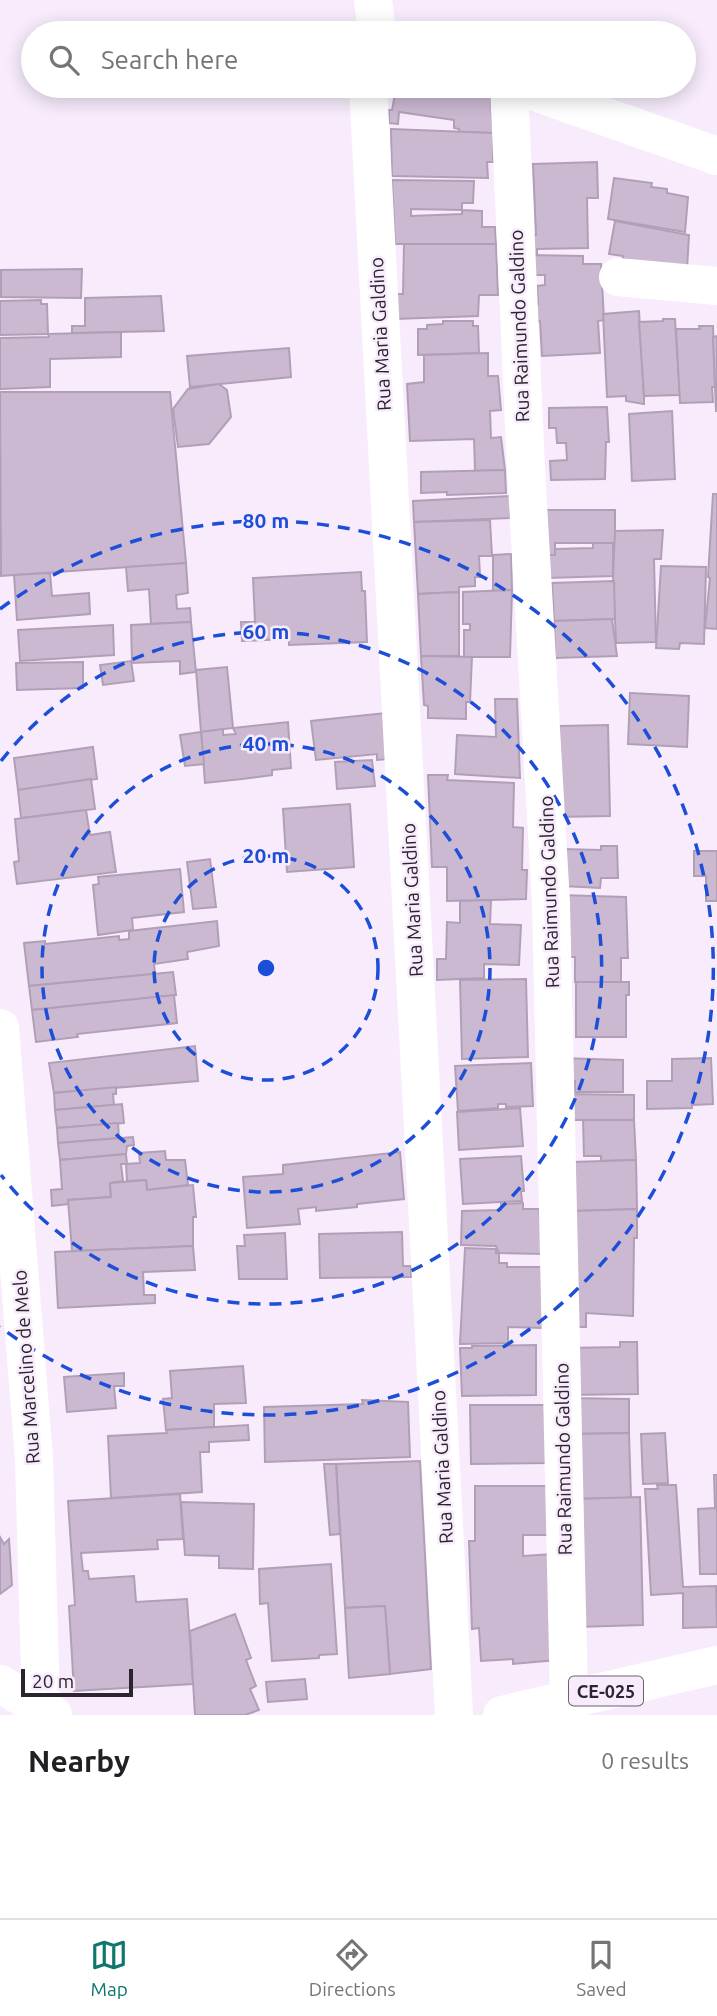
<!DOCTYPE html>
<style>
body{margin:0;font-family:Ubuntu,sans-serif;background:#f6f6f6;color:#202124}
.scale{position:absolute;left:21px;bottom:18px;width:112px;box-sizing:border-box;padding-left:7px;border:4px solid #2c252f;border-top:0;font-size:19px;line-height:24px;white-space:nowrap;color:#2c252f;-webkit-text-stroke:5px #f8ecfc;paint-order:stroke}
.list{margin:0;padding:0;list-style:none}
h2{display:flex;justify-content:space-between;align-items:center;height:91px;margin:0;padding:0 28px;font-size:30px}
h2 small{font-size:23px;font-weight:400;color:#757577}
.icon{flex:none;width:38px;height:38px;fill:none;stroke:currentColor;stroke-width:2;stroke-linecap:round;stroke-linejoin:round}
.map{position:relative;flex:none;width:717px;height:1715px;overflow:hidden}
.search{position:absolute;background:#fff;box-shadow:0 4px 18px #0003;left:21px;right:21px;top:21px;height:77px;display:flex;align-items:center;gap:18px;box-sizing:border-box;padding:0 24px;border-radius:38px;color:#757577;font-size:26px}
.sheet{height:203px;background:#fff}
nav{display:flex;justify-content:space-around;align-items:center;box-sizing:border-box;height:98px;border-top:2px solid #e0e0e0;background:#fff;font-size:19px;color:#757577}
nav a{display:grid;justify-items:center;gap:4px}
nav .on{color:#0f766e}
.map>svg:first-child{display:block}
.building{fill:#cbb8d1;stroke:#b19fb8;stroke-width:2;fill-rule:evenodd}
.lines{fill:none;stroke-linecap:round;stroke-linejoin:round}
.street{stroke:#fff;stroke-width:38}
.secondary{stroke:#fff;stroke-width:38}
.highway{stroke:#fff;stroke-width:38}
.ring{fill:none;stroke:#1d4ed8;stroke-width:3.5;stroke-dasharray:12 9}
.labels{text-anchor:middle;dominant-baseline:central;stroke-width:5;stroke-linejoin:round;paint-order:stroke}
.shield{fill:#f8ecfc;stroke:#69616c;stroke-width:2}
.shield-label{font-size:18px;font-weight:bold;fill:#2c252f}
.street-label{font-size:19px;fill:#2c252f;stroke:#f8ecfc}
.centre{fill:#1d4ed8;stroke:#f8ecfc;stroke-width:3.5}
.ring-label{font-size:21px;text-anchor:middle;font-weight:bold;fill:#1d4ed8;stroke:#f8ecfc;stroke-width:5;stroke-linejoin:round;paint-order:stroke}
</style>
<div class="map">
<svg width="717" height="1715" viewBox="0 0 717 1715">
<rect width="100%" height="100%" fill="#f8ecfc"/>
<g class="building">
<polygon points="423,86 490,86 493,133 459,132 459,129 454,128 454,120 399,112 398,124 389,123 389,110 392,110 396,89 426,94 428,89 423,88"/>
<polygon points="391,129 493,133 493,162 487,162 488,178 392,176"/>
<polygon points="597,162 598,198 587,198 588,248 537,249 537,255 528,255 526,235 536,235 533,164"/>
<polygon points="614,178 652,183 651,187 667,189 667,193 688,197 685,232 608,219"/>
<path d="M392 180 474 181 473 203H462V210L482 211V227H495L496 244H395ZM411 209 462 210V214L411 216Z"/>
<polygon points="615,221 689,235 687,269 623,259 623,256 609,254"/>
<polygon points="404,244 496,244 498,295 479,295 478,316 396,319 396,294 403,294"/>
<polygon points="530,255 583,256 583,264 601,264 604,320 598,321 600,353 542,356 540,321 534,322 533,304 538,304 537,286 545,285 545,275 531,275"/>
<polygon points="82,269 81,298 1,297 1,270"/>
<polygon points="161,296 164,331 72,333 72,326 85,326 85,298"/>
<polygon points="41,300 41,304 47,304 48,334 0,335 0,301"/>
<polygon points="639,311 644,396 644,404 626,401 626,396 607,397 603,314"/>
<polygon points="663,319 675,319 680,395 644,396 639,322 663,321"/>
<polygon points="443,321 473,321 473,326 478,326 479,353 418,355 418,329 427,329 427,325 443,324"/>
<polygon points="699,326 713,326 715,387 712,387 713,402 680,403 676,329 700,329"/>
<polygon points="121,332 121,357 50,359 50,387 0,389 0,338 49,337 48,334"/>
<polygon points="717,336 717,411 716,411 713,337"/>
<polygon points="289,348 291,377 190,387 187,356"/>
<polygon points="488,353 488,376 498,376 501,410 490,411 491,438 501,437 505,470 475,471 474,439 410,441 407,384 424,382 424,355"/>
<polygon points="219,384 227,390 231,417 209,444 178,447 173,409 188,389"/>
<polygon points="0,392 170,392 186,563 1,576"/>
<polygon points="607,407 609,442 606,442 605,479 551,480 550,461 567,460 566,443 557,443 556,428 549,428 549,408"/>
<polygon points="672,411 675,479 632,481 629,414"/>
<polygon points="505,470 506,493 447,495 447,492 421,493 421,472"/>
<polygon points="713,494 717,494 717,629 705,628 710,578 708,577"/>
<polygon points="510,496 510,518 414,522 413,501"/>
<polygon points="542,510 615,510 615,543 555,543 555,555 544,555"/>
<polygon points="490,520 492,556 479,556 480,577 475,577 475,586 459,587 459,592 418,594 414,522"/>
<polygon points="663,530 661,559 654,559 656,642 616,643 613,576 615,531"/>
<polygon points="593,543 613,543 613,576 546,578 544,555 555,555 555,549 593,548"/>
<polygon points="511,554 512,590 493,591 493,555"/>
<polygon points="186,563 188,593 176,595 177,609 190,608 191,622 151,624 149,589 128,591 126,567"/>
<polygon points="661,566 706,567 704,644 680,643 679,649 656,648"/>
<polygon points="361,572 362,591 365,591 367,642 289,645 289,639 242,641 241,622 255,622 253,578"/>
<polygon points="50,573 52,596 89,593 90,614 17,620 14,575"/>
<polygon points="614,581 615,619 554,621 552,583"/>
<polygon points="512,590 510,657 464,657 464,630 470,630 470,624 463,624 463,592"/>
<polygon points="459,592 459,656 421,656 418,594"/>
<polygon points="612,619 617,656 555,658 554,621"/>
<polygon points="191,622 196,672 180,674 180,661 132,663 131,625"/>
<polygon points="113,625 114,655 20,661 18,630"/>
<polygon points="421,656 472,657 470,702 466,702 466,719 428,718 428,706 424,705"/>
<polygon points="131,661 134,681 103,685 100,665"/>
<polygon points="83,662 83,688 17,690 16,663"/>
<polygon points="227,667 233,728 201,732 196,670"/>
<polygon points="630,693 689,696 687,747 628,744"/>
<polygon points="495,699 517,699 520,778 455,774 457,735 496,737"/>
<polygon points="385,713 388,759 377,760 377,754 316,760 311,721"/>
<polygon points="288,722 291,768 272,770 272,775 242,779 205,783 201,732 223,729 223,735 236,734 233,728"/>
<polygon points="608,725 610,816 556,817 559,726"/>
<polygon points="201,732 204,764 185,766 180,735"/>
<polygon points="93,747 97,779 18,790 14,758"/>
<polygon points="372,760 375,786 337,789 335,762"/>
<polygon points="428,775 448,775 447,780 514,783 513,827 523,828 522,870 527,870 526,899 447,901 447,867 432,867"/>
<polygon points="91,779 95,809 21,818 18,790"/>
<polygon points="350,804 354,867 287,872 283,809"/>
<polygon points="86,810 90,835 110,832 116,872 17,884 14,862 19,861 15,819"/>
<polygon points="601,846 617,846 618,878 601,878 600,888 563,886 564,849 601,850"/>
<polygon points="694,851 717,851 717,901 706,901 706,876 694,876"/>
<polygon points="210,859 216,907 193,909 187,862"/>
<polygon points="180,869 184,912 132,918 133,930 98,935 93,885 99,884 98,877"/>
<polygon points="559,895 626,897 628,958 621,958 621,982 575,982 575,957 559,957"/>
<polygon points="491,900 490,924 521,925 519,965 484,964 484,978 437,980 437,959 446,959 447,922 460,923 460,901"/>
<polygon points="217,921 219,946 187,952 188,959 154,964 155,974 29,986 24,943 45,941 45,944 119,936 119,940 129,939 129,931"/>
<polygon points="173,972 176,995 32,1010 29,986"/>
<polygon points="526,979 528,1057 462,1059 460,980"/>
<polygon points="576,982 629,982 629,995 626,995 626,1037 576,1037"/>
<polygon points="174,995 177,1023 77,1034 78,1037 36,1042 32,1010"/>
<polygon points="195,1046 198,1081 54,1093 49,1063"/>
<polygon points="560,1058 623,1060 623,1092 575,1092 575,1081 560,1081"/>
<polygon points="711,1058 713,1104 692,1105 692,1108 647,1109 647,1081 672,1081 672,1059"/>
<polygon points="531,1063 533,1106 506,1107 506,1104 498,1104 498,1108 458,1111 455,1066"/>
<polygon points="116,1087 116,1094 113,1094 114,1105 55,1110 54,1093"/>
<polygon points="564,1094 634,1095 634,1120 565,1120"/>
<polygon points="122,1104 124,1123 57,1128 55,1110"/>
<polygon points="520,1108 523,1146 459,1150 457,1112"/>
<polygon points="583,1120 634,1120 636,1160 601,1161 601,1156 584,1156"/>
<polygon points="118,1123 119,1138 58,1143 57,1128"/>
<polygon points="133,1137 134,1145 127,1146 126,1154 60,1160 58,1143"/>
<polygon points="165,1151 166,1160 185,1160 188,1185 147,1190 146,1180 127,1181 126,1164 140,1163 139,1153"/>
<polygon points="400,1152 404,1199 357,1204 357,1207 316,1211 316,1207 298,1209 300,1224 247,1228 243,1177 283,1174 283,1165"/>
<polygon points="126,1154 127,1164 121,1164 123,1181 110,1183 111,1197 68,1200 68,1204 52,1206 51,1190 62,1189 60,1160"/>
<polygon points="521,1156 524,1191 521,1191 522,1201 463,1204 460,1159"/>
<polygon points="636,1160 637,1209 574,1211 572,1162"/>
<polygon points="146,1180 147,1190 193,1185 196,1217 193,1217 193,1246 72,1251 68,1200 111,1197 110,1183"/>
<polygon points="523,1203 523,1209 539,1209 543,1254 499,1253 496,1246 461,1245 462,1211 501,1210 501,1204"/>
<polygon points="637,1209 637,1238 634,1238 633,1316 586,1313 586,1327 569,1327 574,1211"/>
<polygon points="402,1232 403,1266 411,1266 411,1277 320,1278 319,1234"/>
<polygon points="285,1233 287,1279 239,1279 237,1246 245,1246 244,1235"/>
<polygon points="193,1246 195,1270 143,1272 144,1295 155,1295 155,1303 58,1308 55,1252"/>
<polygon points="465,1248 496,1249 496,1253 499,1253 499,1263 507,1263 507,1267 544,1267 542,1328 508,1327 508,1343 460,1344"/>
<polygon points="620,1342 637,1342 638,1394 570,1395 569,1348 620,1347"/>
<polygon points="536,1345 536,1395 462,1396 460,1348 472,1348 472,1346"/>
<polygon points="243,1366 246,1403 214,1404 214,1427 166,1430 163,1399 172,1398 170,1371"/>
<polygon points="124,1373 124,1386 114,1386 116,1408 67,1412 64,1377"/>
<polygon points="570,1398 629,1399 629,1433 572,1434"/>
<polygon points="362,1400 408,1402 410,1457 265,1462 264,1407 363,1404"/>
<polygon points="470,1405 548,1405 550,1463 471,1464"/>
<polygon points="248,1425 249,1440 209,1442 209,1452 200,1452 202,1492 111,1498 108,1436 167,1433 166,1430"/>
<polygon points="629,1433 631,1498 574,1499 572,1434"/>
<polygon points="665,1433 668,1483 643,1484 641,1434"/>
<polygon points="420,1461 431,1669 390,1674 385,1606 345,1608 336,1464"/>
<polygon points="324,1464 336,1464 340,1534 330,1535"/>
<polygon points="714,1475 717,1475 717,1574 700,1574 698,1509 715,1508"/>
<polygon points="657,1485 676,1485 683,1587 716,1586 717,1627 683,1628 683,1593 651,1595 645,1489 658,1489"/>
<polygon points="475,1486 551,1486 552,1535 523,1535 523,1556 553,1554 557,1660 513,1664 513,1659 481,1661 479,1628 472,1629 469,1541 475,1541"/>
<polygon points="180,1494 183,1539 157,1540 158,1549 81,1553 83,1571 88,1571 89,1579 134,1576 136,1602 187,1599 193,1684 74,1691 69,1606 75,1605 68,1501"/>
<polygon points="640,1497 643,1625 577,1627 574,1499"/>
<polygon points="181,1502 254,1504 253,1569 219,1568 219,1556 185,1555"/>
<polygon points="0,1537 4,1544 9,1539 12,1585 0,1594"/>
<polygon points="331,1564 337,1654 319,1655 319,1658 272,1661 268,1603 260,1604 259,1569"/>
<polygon points="385,1606 390,1674 349,1678 345,1608"/>
<polygon points="235,1614 251,1658 246,1660 256,1686 250,1689 259,1710 245,1715 195,1715 190,1631"/>
<polygon points="305,1679 307,1699 268,1702 266,1682"/>
</g>
<g class="lines">
<g class="street">
<polyline points="373,0 377,33"/>
<polyline points="368,86 454,1715"/>
<polyline points="509,86 526,469 551,903 569,1700"/>
<polyline points="518,86 717,156"/>
<polyline points="618,277 717,286"/>
<polyline points="0,1028 34,1459 41,1707"/>
</g>
<polyline class="secondary" points="0,1684 53,1715"/>
<polyline class="highway" points="502,1715 717,1665"/>
</g>
<g class="ring">
<circle cx="266" cy="968" r="112"/>
<circle cx="266" cy="968" r="224"/>
<path d="M1 761A336 336 0 1 1 1 1175"/>
<path d="M0 609A447 447 0 1 1 0 1327"/>
</g>
<g class="labels">
<rect class="shield" x="569" y="1676.5" width="74" height="29" rx="5"/>
<g class="shield-label">
<text x="606" y="1691">CE-025</text>
</g>
<g class="street-label">
<text transform="translate(519 326) rotate(-92)">Rua Raimundo Galdino</text>
<text transform="translate(380 334) rotate(-93)">Rua Maria Galdino</text>
<text transform="translate(549 892) rotate(-92)">Rua Raimundo Galdino</text>
<text transform="translate(412 900) rotate(-93)">Rua Maria Galdino</text>
<text transform="translate(26 1367) rotate(-94)">Rua Marcelino de Melo</text>
<text transform="translate(563 1459) rotate(-91)">Rua Raimundo Galdino</text>
<text transform="translate(442 1467) rotate(-93)">Rua Maria Galdino</text>
</g>
</g>
<circle cx="266" cy="968" r="10" class="centre"/>
<g class="ring-label">
<text x="266" y="528">80 m</text>
<text x="266" y="639">60 m</text>
<text x="266" y="751">40 m</text>
<text x="266" y="863">20 m</text>
</g>
</svg>
<div class="scale">20 m</div>
<div class="search"><svg class="icon" aria-label="search" viewBox="0 0 24 24"><circle cx="10" cy="10" r="6"/><path d="M15 15l6 6"/></svg>Search here</div>
</div>
<section class="sheet">
<h2>Nearby<small>0 results</small></h2>
<ul class="list">
</ul>
</section>
<nav>
<a class="on"><svg class="icon" aria-label="map" viewBox="0 0 24 24"><path d="M3 6l6-2 6 2 6-2v14l-6 2-6-2-6 2zM9 4v14M15 6v14"/></svg>Map</a>
<a><svg class="icon" aria-label="directions" viewBox="0 0 24 24"><path d="M12 3l9 9-9 9-9-9zM9 14v-3h6M13 9l2 2-2 2"/></svg>Directions</a>
<a><svg class="icon" aria-label="saved" viewBox="0 0 24 24"><path d="M7 4h10v16l-5-4-5 4z"/></svg>Saved</a>
</nav>
